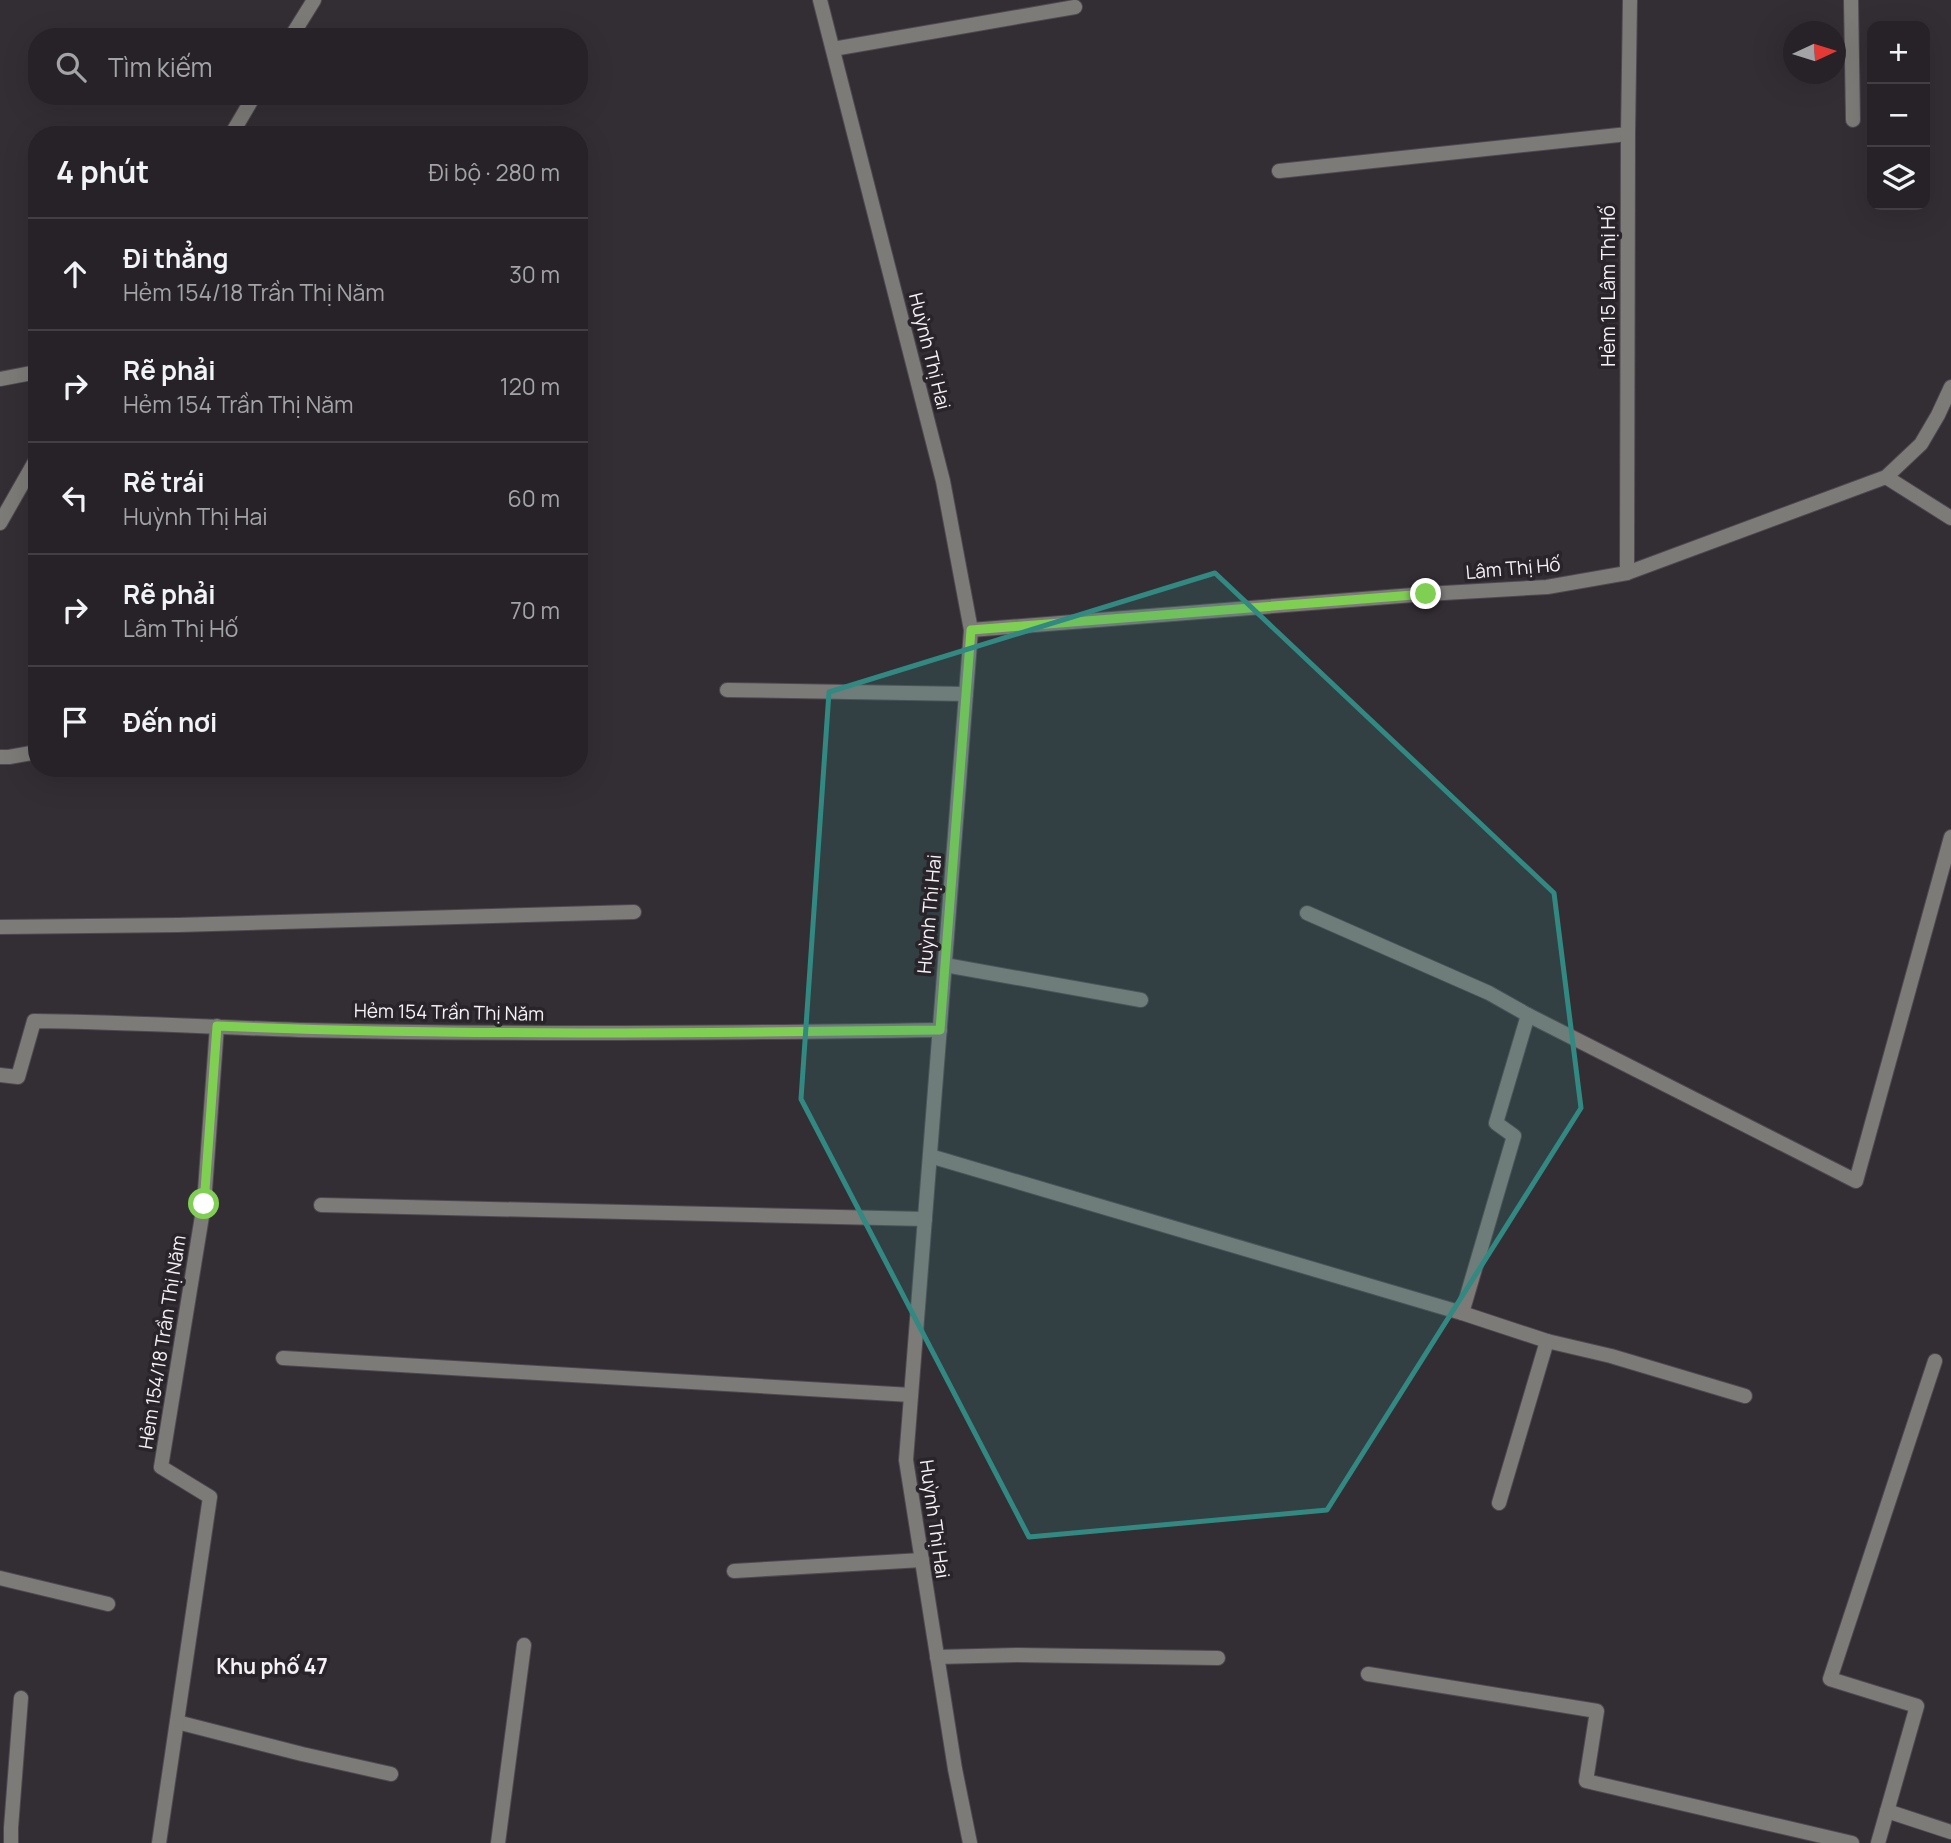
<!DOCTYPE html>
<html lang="vi">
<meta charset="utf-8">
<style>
body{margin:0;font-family:Manrope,sans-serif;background:#2e2a2f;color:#f1f3f6}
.controls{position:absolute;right:21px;top:21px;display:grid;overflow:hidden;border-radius:14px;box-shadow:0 7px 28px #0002}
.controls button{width:63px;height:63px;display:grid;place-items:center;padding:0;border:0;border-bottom:2px solid #423f44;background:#262227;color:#f1f3f6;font:35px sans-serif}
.compass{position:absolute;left:1783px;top:21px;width:63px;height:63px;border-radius:50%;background:#262227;box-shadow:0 7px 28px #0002;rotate:86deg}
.stop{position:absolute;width:21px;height:21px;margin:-16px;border:5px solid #7fd052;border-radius:50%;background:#fff}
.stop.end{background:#7fd052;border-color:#fff;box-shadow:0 2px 7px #0008}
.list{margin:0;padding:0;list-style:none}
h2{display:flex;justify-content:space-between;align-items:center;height:91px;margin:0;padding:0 28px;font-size:30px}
h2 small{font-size:23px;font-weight:400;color:#a4a4a7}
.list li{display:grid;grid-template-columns:46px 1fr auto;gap:21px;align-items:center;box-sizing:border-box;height:112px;padding:0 28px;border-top:2px solid #423f44}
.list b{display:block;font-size:26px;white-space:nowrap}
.list p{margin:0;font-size:23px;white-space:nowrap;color:#a4a4a7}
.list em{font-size:23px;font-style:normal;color:#a4a4a7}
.icon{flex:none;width:38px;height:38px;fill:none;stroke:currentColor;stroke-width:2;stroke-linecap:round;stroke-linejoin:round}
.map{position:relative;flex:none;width:1951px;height:1843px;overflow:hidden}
.search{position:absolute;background:#262227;box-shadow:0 7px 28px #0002;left:28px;top:28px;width:560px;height:77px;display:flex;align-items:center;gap:18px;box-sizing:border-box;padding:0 24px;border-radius:28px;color:#a4a4a7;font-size:26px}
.panel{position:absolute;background:#262227;box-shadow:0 7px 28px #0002;left:28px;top:126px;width:560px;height:651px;border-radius:28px}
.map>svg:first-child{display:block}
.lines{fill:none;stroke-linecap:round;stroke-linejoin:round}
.service-casing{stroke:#4e494f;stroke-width:16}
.minor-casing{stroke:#4e494f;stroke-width:16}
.tertiary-casing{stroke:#4e494f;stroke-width:16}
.service{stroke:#7d7b78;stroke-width:14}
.minor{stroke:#7d7b78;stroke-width:14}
.tertiary{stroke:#7d7b78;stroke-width:14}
.route{stroke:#7fd052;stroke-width:9}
.marked{fill:#328982;fill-opacity:0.2;stroke:#328982;stroke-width:5;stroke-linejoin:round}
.labels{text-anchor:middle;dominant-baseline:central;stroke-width:7;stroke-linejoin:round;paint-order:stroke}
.street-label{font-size:19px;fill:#f5f2f6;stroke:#29242a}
.neighbourhood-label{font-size:21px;font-weight:bold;fill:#f5f2f6;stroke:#29242a}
</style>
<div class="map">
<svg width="1951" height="1843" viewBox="0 0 1951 1843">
<rect width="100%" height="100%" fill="#332e34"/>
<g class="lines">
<defs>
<g id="service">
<polyline points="727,690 966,694"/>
<polyline points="0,927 178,925 634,912"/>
<polyline points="734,1571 922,1560"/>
<polyline points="177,1722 302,1754 391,1774"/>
</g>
<g id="minor">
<polyline points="1851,0 1853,120"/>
<polyline points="833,49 1075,7"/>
<polyline points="1279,171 1628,134"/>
<polyline points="0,379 37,372"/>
<polyline points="1886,477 1951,518"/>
<polyline points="1627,573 1628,134 1630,0"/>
<polyline points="971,630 1426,594 1547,587 1627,573 1886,477 1921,444 1938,415 1951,387"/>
<polyline points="0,757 9,757 37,752"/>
<polyline points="1307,913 1489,993 1528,1015 1856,1181 1951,837"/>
<polyline points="945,965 1141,1000"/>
<path d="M0 1075 18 1077 34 1021C122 1022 210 1027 299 1030 512 1035 726 1033 940 1030"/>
<polyline points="930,1156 1462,1313 1514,1136 1496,1123 1528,1015"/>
<polyline points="321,1205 925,1219"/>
<polyline points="1462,1313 1547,1341 1499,1503"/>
<polyline points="1547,1341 1611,1356 1745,1396"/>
<polyline points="283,1358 911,1395"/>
<polyline points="0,1578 108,1604"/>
<polyline points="937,1657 1017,1655 1218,1658"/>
<polyline points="1368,1674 1597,1711 1586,1781 1852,1843"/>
<polyline points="1887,1811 1951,1832"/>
<polyline points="11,1843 11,1828 21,1698"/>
<polyline points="159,1843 210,1497 161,1467 204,1204 217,1026"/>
<polyline points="498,1843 524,1645"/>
<polyline points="1878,1843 1917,1706 1830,1679 1935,1361"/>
</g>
<g id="tertiary">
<polyline points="820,0 943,481 971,630 906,1460 955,1769 970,1843"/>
<polyline points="291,37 314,0"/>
<polyline points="231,135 254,96"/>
<polyline points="0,523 37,458"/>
</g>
</defs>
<use href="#service" class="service-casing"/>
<use href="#minor" class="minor-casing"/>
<use href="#tertiary" class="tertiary-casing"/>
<use href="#service" class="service"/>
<use href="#minor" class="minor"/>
<use href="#tertiary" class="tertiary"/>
</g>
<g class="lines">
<path class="route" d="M204 1204 217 1026C458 1036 699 1033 940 1030L971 630 1426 594"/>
</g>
<path class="marked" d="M1215 573 1554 893 1581 1108 1327 1510 1029 1537 801 1099 829 692Z"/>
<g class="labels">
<g class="street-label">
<text transform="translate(1608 286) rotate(-90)">Hẻm 15 Lâm Thị Hố</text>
<text transform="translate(930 351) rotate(76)">Huỳnh Thị Hai</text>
<text transform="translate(1513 568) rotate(-5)">Lâm Thị Hố</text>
<text transform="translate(929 914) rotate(-85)">Huỳnh Thị Hai</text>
<text transform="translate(449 1012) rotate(1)">Hẻm 154 Trần Thị Năm</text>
<text transform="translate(162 1342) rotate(-81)">Hẻm 154/18 Trần Thị Năm</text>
<text transform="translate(935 1519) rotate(82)">Huỳnh Thị Hai</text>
</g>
<g class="neighbourhood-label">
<text x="272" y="1666">Khu phố 47</text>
</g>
</g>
</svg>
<div class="controls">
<button>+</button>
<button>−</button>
<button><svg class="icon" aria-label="layers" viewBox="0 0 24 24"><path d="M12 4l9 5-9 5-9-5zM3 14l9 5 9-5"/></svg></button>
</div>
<svg class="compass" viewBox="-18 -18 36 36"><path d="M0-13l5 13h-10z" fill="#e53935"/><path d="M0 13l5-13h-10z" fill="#a4a4a7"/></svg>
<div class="stop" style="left:204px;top:1204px"></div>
<div class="stop end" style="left:1426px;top:594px"></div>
<div class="search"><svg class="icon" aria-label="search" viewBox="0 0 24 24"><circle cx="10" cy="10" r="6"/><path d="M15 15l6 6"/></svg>Tìm kiếm</div>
<section class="panel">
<h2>4 phút<small>Đi bộ · 280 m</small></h2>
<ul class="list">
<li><svg class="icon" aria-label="ahead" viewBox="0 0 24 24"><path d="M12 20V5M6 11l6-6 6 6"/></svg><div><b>Đi thẳng</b><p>Hẻm 154/18 Trần Thị Năm</p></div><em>30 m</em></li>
<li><svg class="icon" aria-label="right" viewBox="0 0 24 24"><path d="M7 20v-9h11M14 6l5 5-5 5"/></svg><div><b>Rẽ phải</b><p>Hẻm 154 Trần Thị Năm</p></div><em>120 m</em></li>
<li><svg class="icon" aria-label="left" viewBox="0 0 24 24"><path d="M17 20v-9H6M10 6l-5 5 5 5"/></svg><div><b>Rẽ trái</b><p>Huỳnh Thị Hai</p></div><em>60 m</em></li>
<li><svg class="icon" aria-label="right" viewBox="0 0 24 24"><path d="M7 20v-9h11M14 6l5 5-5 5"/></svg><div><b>Rẽ phải</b><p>Lâm Thị Hố</p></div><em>70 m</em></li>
<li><svg class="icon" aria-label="arrive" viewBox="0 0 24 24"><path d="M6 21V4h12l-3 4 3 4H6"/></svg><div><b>Đến nơi</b></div></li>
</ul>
</section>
</div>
